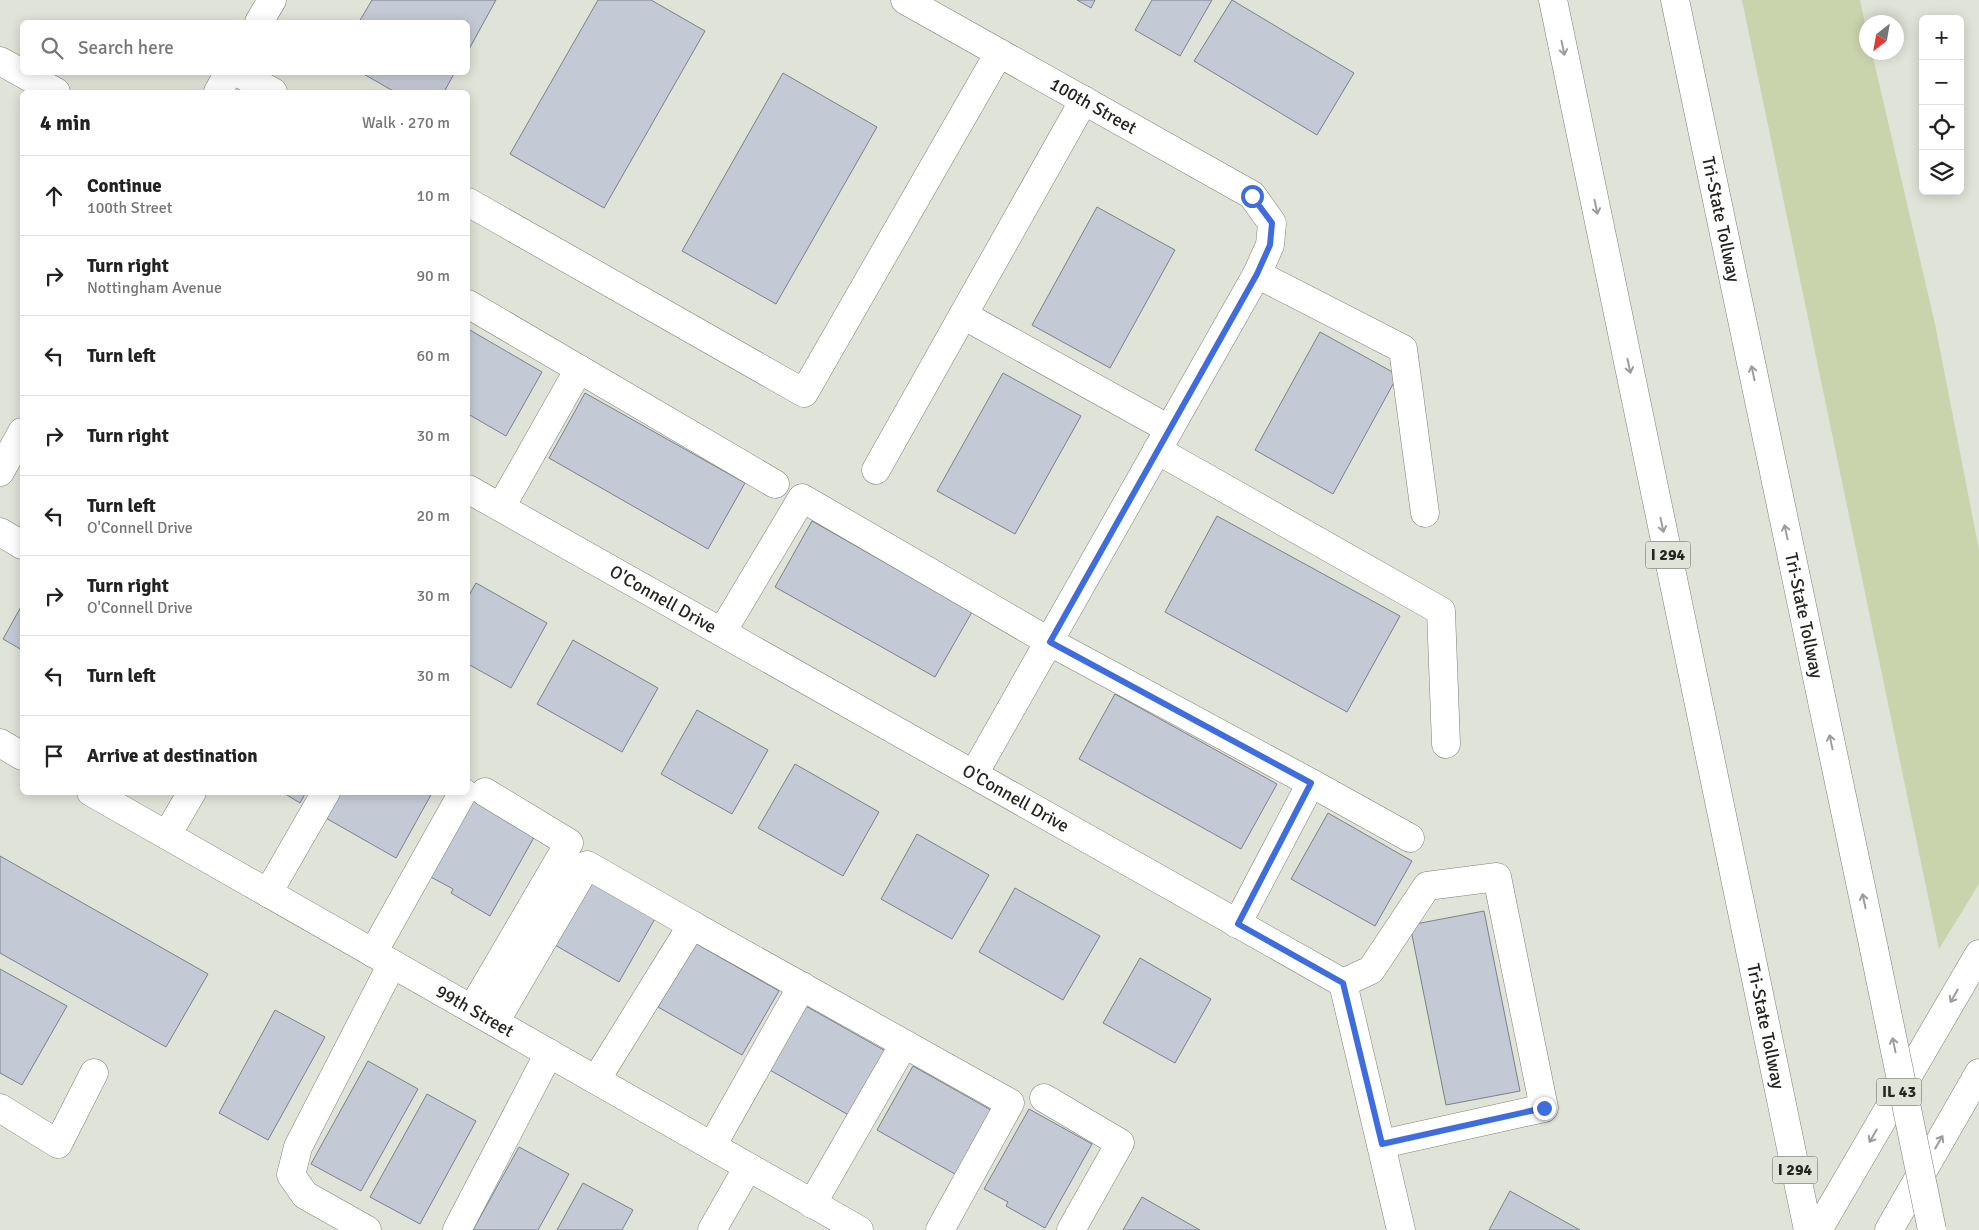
<!DOCTYPE html>
<meta charset="utf-8">
<style>
body{margin:0;font-family:Signika,sans-serif;background:#f2f2f2;color:#222}
.controls{position:absolute;right:15px;top:15px;display:grid;overflow:hidden;border-radius:8px;box-shadow:0 2px 12px #0003}
.controls button{width:45px;height:45px;display:grid;place-items:center;padding:0;border:0;border-bottom:1px solid #e0e0e0;background:#fff;color:#222;font:25px sans-serif}
.compass{position:absolute;left:1859px;top:15px;width:45px;height:45px;border-radius:50%;background:#fff;box-shadow:0 2px 12px #0003;rotate:211deg}
.stop{position:absolute;width:15px;height:15px;margin:-11px;border:4px solid #406dde;border-radius:50%;background:#fff}
.stop.end{background:#406dde;border-color:#fff;box-shadow:0 1px 5px #0008}
.list{margin:0;padding:0;list-style:none}
h2{display:flex;justify-content:space-between;align-items:center;height:65px;margin:0;padding:0 20px;font-size:21px}
h2 small{font-size:16px;font-weight:400;color:#767676}
.list li{display:grid;grid-template-columns:32px 1fr auto;gap:15px;align-items:center;box-sizing:border-box;height:80px;padding:0 20px;border-top:1px solid #e0e0e0}
.list b{display:block;font-size:19px;white-space:nowrap}
.list p{margin:0;font-size:16px;white-space:nowrap;color:#767676}
.list em{font-size:16px;font-style:normal;color:#767676}
.icon{flex:none;width:28px;height:28px;fill:none;stroke:currentColor;stroke-width:2;stroke-linecap:round;stroke-linejoin:round}
.map{position:relative;flex:none;width:1979px;height:1230px;overflow:hidden}
.search{position:absolute;background:#fff;box-shadow:0 2px 12px #0003;left:20px;top:20px;width:450px;height:55px;display:flex;align-items:center;gap:12px;box-sizing:border-box;padding:0 18px;border-radius:8px;color:#767676;font-size:19px}
.panel{position:absolute;background:#fff;box-shadow:0 2px 12px #0003;left:20px;top:90px;width:450px;height:705px;border-radius:8px}
.map>svg:first-child{display:block}
.green{fill:#c9d3ac}
.building{fill:#c4cad5;stroke:#7b808b}
.lines{fill:none;stroke-linecap:round;stroke-linejoin:round}
.minor-casing{stroke:#7e8176;stroke-width:29}
.major-casing{stroke:#7e8176;stroke-width:29}
.highway-casing{stroke:#7e8176;stroke-width:29}
.minor{stroke:#fff;stroke-width:28}
.major{stroke:#fff;stroke-width:28}
.highway{stroke:#fff;stroke-width:28}
.highway-bridge-casing{stroke:#7e8176;stroke-width:29;stroke-linecap:butt}
.highway-bridge{stroke:#fff;stroke-width:28}
.oneway{stroke:#9c9d9b}
.route{stroke:#406dde;stroke-width:6}
.labels{text-anchor:middle;dominant-baseline:central;stroke-width:4.5;stroke-linejoin:round;paint-order:stroke}
.shield{fill:#e0e3d7;stroke:#5c5e57;stroke-width:1}
.shield-label{font-size:16px;font-weight:bold;fill:#242520}
.street-label{font-size:18px;fill:#242520;stroke:#e0e3d7}
</style>
<div class="map">
<svg width="1979" height="1230" viewBox="0 0 1979 1230">
<rect width="100%" height="100%" fill="#e0e3d7"/>
<polygon class="green" points="1742,0 1860,0 1866,28 1866,52 1872,53 1935,324 1979,550 1979,884 1939,949"/>
<g class="building">
<polygon points="372,0 496,0 468,51 468,22 359,22"/>
<polygon points="598,0 651,0 705,31 604,208 510,154"/>
<polygon points="1077,0 1095,0 1091,8"/>
<polygon points="1152,0 1212,0 1180,56 1135,30"/>
<polygon points="1232,0 1354,73 1317,135 1194,61"/>
<polygon points="360,72 455,72 444,92 395,92"/>
<polygon points="783,73 877,127 776,304 682,251"/>
<polygon points="1097,207 1175,250 1110,368 1032,325"/>
<polygon points="468,329 542,372 506,436 468,414"/>
<polygon points="1320,332 1398,375 1333,494 1255,450"/>
<polygon points="1003,373 1081,416 1015,534 937,491"/>
<polygon points="585,393 745,483 708,549 549,458"/>
<polygon points="1217,516 1400,616 1347,712 1165,612"/>
<polygon points="812,521 972,612 935,677 775,587"/>
<polygon points="476,583 547,623 511,688 468,664 468,597"/>
<polygon points="22,605 22,650 3,639"/>
<polygon points="573,640 658,688 622,752 537,704"/>
<polygon points="1115,694 1277,784 1241,849 1079,759"/>
<polygon points="697,710 768,750 732,814 661,774"/>
<polygon points="795,764 879,812 843,876 758,828"/>
<polygon points="282,792 306,792 300,803"/>
<polygon points="338,792 431,792 432,793 396,858 324,817"/>
<polygon points="474,796 537,832 490,916 451,893 453,889 429,876"/>
<polygon points="1328,813 1412,861 1375,926 1291,879"/>
<polygon points="917,834 989,875 952,939 881,899"/>
<polygon points="0,856 208,974 166,1047 0,953"/>
<polygon points="584,877 656,917 619,982 548,941"/>
<polygon points="1015,888 1100,936 1063,1000 979,952"/>
<polygon points="1484,911 1520,1091 1446,1105 1410,925"/>
<polygon points="695,943 779,991 742,1055 658,1007"/>
<polygon points="1140,958 1211,999 1175,1063 1103,1023"/>
<polygon points="0,969 67,1006 22,1085 0,1073"/>
<polygon points="804,1005 889,1053 852,1117 768,1069"/>
<polygon points="275,1010 325,1037 268,1140 219,1113"/>
<polygon points="368,1061 418,1089 361,1191 311,1164"/>
<polygon points="913,1066 998,1114 962,1178 877,1130"/>
<polygon points="427,1094 476,1121 420,1224 370,1197"/>
<polygon points="1029,1109 1092,1144 1045,1228 1006,1206 1008,1202 984,1189"/>
<polygon points="519,1147 569,1174 538,1230 473,1230"/>
<polygon points="583,1183 633,1210 622,1230 557,1230"/>
<polygon points="1510,1191 1580,1230 1489,1230"/>
<polygon points="1142,1197 1200,1230 1123,1230"/>
</g>
<g class="lines">
<defs>
<g id="minor">
<path id="s1" d="M905 0 1252 195 1272 223 1270 245 1257 274 974 774"/>
<polyline points="259,22 272,0"/>
<polyline points="0,61 56,92"/>
<polyline points="237,72 273,92"/>
<polyline points="218,92 229,72"/>
<polyline points="468,202 804,393 999,53"/>
<polyline points="1257,274 1403,349 1425,513"/>
<polyline points="468,304 579,369"/>
<polyline points="963,315 1169,429"/>
<polyline points="1157,450 1441,611 1446,744"/>
<polyline points="876,470 1084,100"/>
<polyline points="0,472 22,432"/>
<path id="s2" d="M468 489 1343 983 1401 1230"/>
<polyline points="501,507 579,369 775,484"/>
<polyline points="0,532 22,545"/>
<polyline points="722,632 802,498 1050,642 1311,783 1237,924"/>
<polyline points="0,743 22,756"/>
<polyline points="1311,783 1410,838"/>
<path id="s3" d="M91 792 859 1230"/>
<polyline points="167,835 192,792"/>
<polyline points="268,893 326,792"/>
<polyline points="692,925 1010,1103 940,1230"/>
<polyline points="373,953 463,792"/>
<polyline points="1343,983 1371,970 1427,886 1497,877 1544,1108 1382,1144"/>
<polyline points="472,1009 569,843 485,792"/>
<polyline points="495,1022 587,865 692,925 596,1080"/>
<polyline points="1044,1098 1120,1143 1071,1230"/>
<polyline points="0,1108 58,1144 94,1073"/>
<polyline points="712,1146 802,986"/>
<polyline points="812,1204 904,1044"/>
<polyline points="367,1230 305,1195 291,1175 298,1147 392,964"/>
<polyline points="457,1230 549,1053"/>
<polyline points="712,1230 748,1167"/>
</g>
<g id="major">
<polyline points="1818,1230 1979,954"/>
<polyline points="1889,1230 1979,1073"/>
</g>
<g id="highway">
<path id="s4" d="M1553 0 1808 1230"/>
<path id="s5" d="M1675 0 1874 949"/>
</g>
</defs>
<use href="#minor" class="minor-casing"/>
<use href="#major" class="major-casing"/>
<use href="#highway" class="highway-casing"/>
<use href="#minor" class="minor"/>
<use href="#major" class="major"/>
<use href="#highway" class="highway"/>
<defs>
<polyline id="highway-bridge" points="1874,949 1932,1230"/>
</defs>
<use href="#highway-bridge" class="highway-bridge-casing"/>
<use href="#highway-bridge" class="highway-bridge"/>
</g>
<defs><path id="oneway-shaft" d="M-6 0H5M1.5-3L5.5 0L1.5 3" fill="none" stroke-width="1.6" stroke-linecap="round" stroke-linejoin="round" transform="scale(1.25)"/></defs>
<g class="oneway">
<use href="#oneway-shaft" transform="translate(1563 48) rotate(78)"/>
<use href="#oneway-shaft" transform="translate(1596 207) rotate(78)"/>
<use href="#oneway-shaft" transform="translate(1629 366) rotate(78)"/>
<use href="#oneway-shaft" transform="translate(1753 373) rotate(-102)"/>
<use href="#oneway-shaft" transform="translate(1662 525) rotate(78)"/>
<use href="#oneway-shaft" transform="translate(1786 532) rotate(-102)"/>
<use href="#oneway-shaft" transform="translate(1831 742) rotate(-102)"/>
<use href="#oneway-shaft" transform="translate(1864 901) rotate(-102)"/>
<use href="#oneway-shaft" transform="translate(1954 996) rotate(120)"/>
<use href="#oneway-shaft" transform="translate(1894 1045) rotate(-102)"/>
<use href="#oneway-shaft" transform="translate(1873 1136) rotate(120)"/>
<use href="#oneway-shaft" transform="translate(1939 1142) rotate(-60)"/>
</g>
<g class="lines">
<polyline class="route" points="1252,196 1272,223 1270,245 1257,274 1050,642 1311,783 1238,924 1343,983 1382,1144 1544,1108"/>
</g>
<g class="labels">
<g class="shield">
<rect x="1645.5" y="541.5" width="45" height="27" rx="4"/>
<rect x="1876.5" y="1078.5" width="45" height="27" rx="4"/>
<rect x="1772.5" y="1156.5" width="45" height="27" rx="4"/>
</g>
<g class="shield-label">
<text x="1668" y="555">I 294</text>
<text x="1899" y="1092">IL 43</text>
<text x="1795" y="1170">I 294</text>
</g>
<g class="street-label">
<text stroke="none"><textPath href="#s1" startOffset="216">100th Street</textPath></text>
<text stroke="none"><textPath href="#s5" startOffset="224">Tri-State Tollway</textPath></text>
<text stroke="none"><textPath href="#s2" startOffset="224">O'Connell Drive</textPath></text>
<text stroke="none"><textPath href="#s5" startOffset="629">Tri-State Tollway</textPath></text>
<text stroke="none"><textPath href="#s2" startOffset="629">O'Connell Drive</textPath></text>
<text stroke="none"><textPath href="#s3" startOffset="442">99th Street</textPath></text>
<text stroke="none"><textPath href="#s4" startOffset="1048">Tri-State Tollway</textPath></text>
</g>
</g>
</svg>
<div class="controls">
<button>+</button>
<button>−</button>
<button><svg class="icon" aria-label="locate" viewBox="0 0 24 24"><circle cx="12" cy="12" r="6"/><path d="M12 2v4M12 18v4M2 12h4M18 12h4"/></svg></button>
<button><svg class="icon" aria-label="layers" viewBox="0 0 24 24"><path d="M12 4l9 5-9 5-9-5zM3 14l9 5 9-5"/></svg></button>
</div>
<svg class="compass" viewBox="-18 -18 36 36"><path d="M0-13l5 13h-10z" fill="#e53935"/><path d="M0 13l5-13h-10z" fill="#767676"/></svg>
<div class="stop" style="left:1252px;top:196px"></div>
<div class="stop end" style="left:1544px;top:1108px"></div>
<div class="search"><svg class="icon" aria-label="search" viewBox="0 0 24 24"><circle cx="10" cy="10" r="6"/><path d="M15 15l6 6"/></svg>Search here</div>
<section class="panel">
<h2>4 min<small>Walk · 270 m</small></h2>
<ul class="list">
<li><svg class="icon" aria-label="ahead" viewBox="0 0 24 24"><path d="M12 20V5M6 11l6-6 6 6"/></svg><div><b>Continue</b><p>100th Street</p></div><em>10 m</em></li>
<li><svg class="icon" aria-label="right" viewBox="0 0 24 24"><path d="M7 20v-9h11M14 6l5 5-5 5"/></svg><div><b>Turn right</b><p>Nottingham Avenue</p></div><em>90 m</em></li>
<li><svg class="icon" aria-label="left" viewBox="0 0 24 24"><path d="M17 20v-9H6M10 6l-5 5 5 5"/></svg><div><b>Turn left</b></div><em>60 m</em></li>
<li><svg class="icon" aria-label="right" viewBox="0 0 24 24"><path d="M7 20v-9h11M14 6l5 5-5 5"/></svg><div><b>Turn right</b></div><em>30 m</em></li>
<li><svg class="icon" aria-label="left" viewBox="0 0 24 24"><path d="M17 20v-9H6M10 6l-5 5 5 5"/></svg><div><b>Turn left</b><p>O'Connell Drive</p></div><em>20 m</em></li>
<li><svg class="icon" aria-label="right" viewBox="0 0 24 24"><path d="M7 20v-9h11M14 6l5 5-5 5"/></svg><div><b>Turn right</b><p>O'Connell Drive</p></div><em>30 m</em></li>
<li><svg class="icon" aria-label="left" viewBox="0 0 24 24"><path d="M17 20v-9H6M10 6l-5 5 5 5"/></svg><div><b>Turn left</b></div><em>30 m</em></li>
<li><svg class="icon" aria-label="arrive" viewBox="0 0 24 24"><path d="M6 21V4h12l-3 4 3 4H6"/></svg><div><b>Arrive at destination</b></div></li>
</ul>
</section>
</div>
